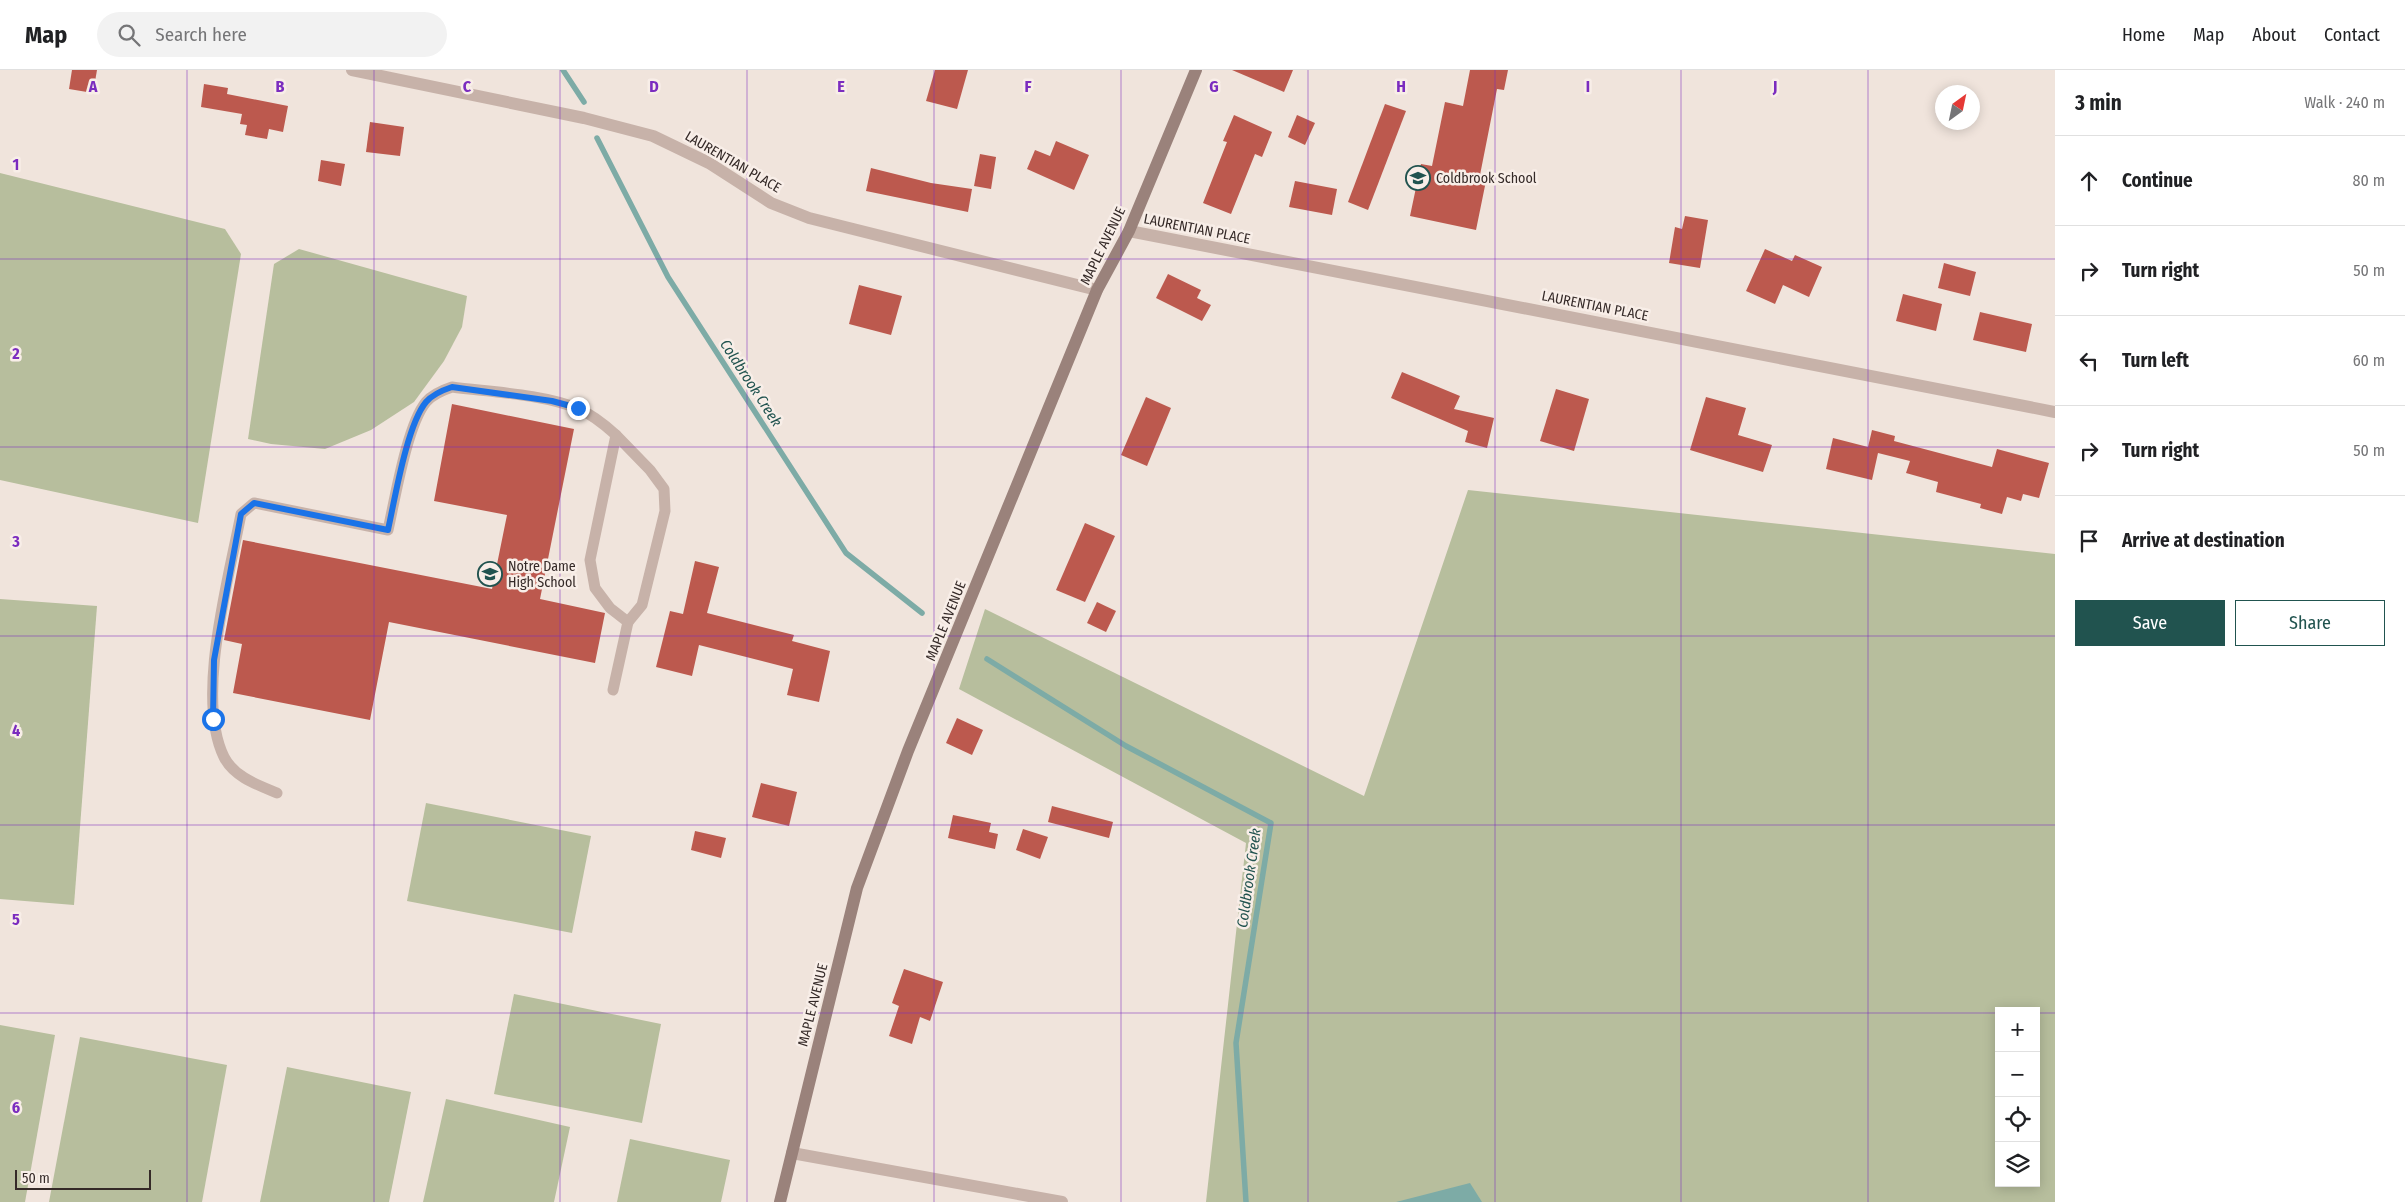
<!DOCTYPE html>
<meta charset="utf-8">
<style>
body{margin:0;font-family:"Fira Sans Condensed",sans-serif;background:#f2f2f2;color:#202124}
.controls{position:absolute;right:15px;bottom:15px;display:grid;overflow:hidden;border-radius:0px;box-shadow:0 2px 12px #0003}
.controls button{width:45px;height:45px;display:grid;place-items:center;padding:0;border:0;border-bottom:1px solid #e0e0e0;background:#fff;color:#202124;font:25px sans-serif}
.compass{position:absolute;left:1935px;top:15px;width:45px;height:45px;border-radius:50%;background:#fff;box-shadow:0 2px 12px #0003;rotate:33deg}
.scale{position:absolute;left:15px;bottom:12px;width:136px;box-sizing:border-box;padding-left:5px;border:2px solid #352a28;border-top:0;font-size:14px;line-height:18px;white-space:nowrap;color:#352a28;-webkit-text-stroke:4px #f8eee8;paint-order:stroke}
.stop{position:absolute;width:15px;height:15px;margin:-11px;border:4px solid #1a73e8;border-radius:50%;background:#fff}
.stop.end{background:#1a73e8;border-color:#fff;box-shadow:0 1px 5px #0008}
.list{margin:0;padding:0;list-style:none}
h2{display:flex;justify-content:space-between;align-items:center;height:65px;margin:0;padding:0 20px;font-size:21px}
h2 small{font-size:16px;font-weight:400;color:#757577}
.list li{display:grid;grid-template-columns:32px 1fr auto;gap:15px;align-items:center;box-sizing:border-box;height:90px;padding:0 20px;border-top:1px solid #e0e0e0}
.list b{display:block;font-size:19px;white-space:nowrap}
.list em{font-size:16px;font-style:normal;color:#757577}
.actions{display:flex;gap:10px;padding:15px 20px}
.actions a{flex:1;padding:11px 0;border:1px solid #21534f;border-radius:0px;text-align:center;font-size:18px;color:#21534f}
.actions .main{background:#21534f;color:#fff}
.icon{flex:none;width:28px;height:28px;fill:none;stroke:currentColor;stroke-width:2;stroke-linecap:round;stroke-linejoin:round}
.map{position:relative;flex:none;width:2055px;height:1132px;overflow:hidden}
header{display:flex;align-items:center;gap:30px;box-sizing:border-box;height:70px;padding:0 25px;background:#fff;border-bottom:1px solid #e0e0e0}
header strong{font-size:24px}
nav{display:flex;gap:28px;margin-inline-start:auto;font-size:18px}
.search{width:350px;height:45px;background:#f2f2f2;display:flex;align-items:center;gap:12px;box-sizing:border-box;padding:0 18px;border-radius:28px;color:#757577;font-size:19px}
main{display:flex}
aside{flex:1;background:#fff}
.map>svg:first-child{display:block}
.green{fill:#b7be9d;fill-rule:evenodd}
.water{fill:#7daba6}
.lines{fill:none;stroke-linecap:round;stroke-linejoin:round}
.stream{stroke:#7daba6;stroke-width:5.5}
.building{fill:#bc594e}
.lane{stroke:#c7b2a9;stroke-width:11}
.street{stroke:#c7b2a9;stroke-width:12}
.secondary{stroke:#9a827b;stroke-width:12}
.route{stroke:#1a73e8;stroke-width:6}
.grid{fill:none;stroke:#7b2cbf;stroke-width:1;stroke-opacity:0.55}
.labels{text-anchor:middle;dominant-baseline:central;stroke-width:5;stroke-linejoin:round;paint-order:stroke}
.street-label{font-size:14px;fill:#352a28;stroke:#f8eee8}
.poi-label{font-size:14px;fill:#352a28;stroke:#f8eee8;text-anchor:start}
.water-label{font-size:15px;font-style:italic;fill:#21534f;stroke:#f8eee8}
.grid-label{font-size:16px;text-anchor:middle;font-weight:bold;fill:#7b2cbf;stroke:#f8eee8;stroke-width:5;stroke-linejoin:round;paint-order:stroke}
</style>
<header>
<strong>Map</strong>
<div class="search"><svg class="icon" aria-label="search" viewBox="0 0 24 24"><circle cx="10" cy="10" r="6"/><path d="M15 15l6 6"/></svg>Search here</div>
<nav><a>Home</a><a>Map</a><a>About</a><a>Contact</a></nav>
</header>
<main>
<div class="map">
<svg width="2055" height="1132" viewBox="0 0 2055 1132">
<rect width="100%" height="100%" fill="#f0e4dc"/>
<g class="green">
<polygon points="0,103 225,159 241,184 198,453 0,410"/>
<polygon points="299,179 467,226 462,257 444,291 414,332 371,360 325,379 271,374 248,369 274,194"/>
<path d="M1468 420 2055 484V1132H1206L1246 773 959 619 985 539 1364 726ZM1999 941H2036V1113H1999Z"/>
<polygon points="0,529 97,536 74,835 0,829"/>
<polygon points="426,733 591,766 572,863 407,831"/>
<polygon points="514,924 661,954 642,1053 494,1024"/>
<polygon points="0,955 55,965 25,1132 0,1132"/>
<polygon points="80,967 227,995 202,1132 49,1132"/>
<polygon points="287,997 411,1022 389,1132 260,1132"/>
<polygon points="446,1029 570,1057 554,1132 423,1132"/>
<polygon points="630,1069 730,1090 721,1132 617,1132"/>
</g>
<polygon class="water" points="1470,1113 1482,1132 1396,1132"/>
<g class="lines">
<g class="stream">
<polyline points="563,0 584,32"/>
<polyline points="597,68 668,207 846,483 922,543"/>
<polyline points="987,589 1126,676 1271,753 1236,973 1246,1132"/>
</g>
</g>
<g class="building">
<polygon points="72,0 97,0 93,23 69,19"/>
<polygon points="935,0 968,0 957,39 926,31"/>
<polygon points="1232,0 1293,0 1284,22"/>
<polygon points="1470,0 1508,0 1504,20 1497,19 1480,105 1487,106 1476,160 1410,146 1421,94 1432,96 1445,32 1463,36"/>
<polygon points="204,14 228,18 227,24 288,36 283,62 269,59 267,69 245,65 247,55 240,54 242,44 201,37"/>
<polygon points="1385,34 1406,41 1368,140 1348,132"/>
<polygon points="1234,45 1272,62 1262,87 1255,84 1231,144 1203,133 1227,72 1223,71"/>
<polygon points="1297,45 1315,53 1305,75 1288,67"/>
<polygon points="370,52 404,57 400,86 366,82"/>
<polygon points="1056,71 1089,85 1074,120 1027,99 1035,80 1050,86"/>
<polygon points="980,84 996,87 991,119 974,116"/>
<polygon points="321,90 345,94 341,116 318,111"/>
<polygon points="871,98 931,113 972,119 968,142 866,121"/>
<polygon points="1295,111 1337,119 1332,145 1289,137"/>
<polygon points="1685,146 1708,150 1700,198 1669,193 1675,157 1682,159"/>
<polygon points="1765,179 1792,191 1795,185 1822,197 1809,227 1783,215 1775,234 1746,221"/>
<polygon points="1944,193 1976,202 1970,226 1938,218"/>
<polygon points="1168,204 1201,220 1197,228 1211,235 1202,251 1156,228"/>
<polygon points="859,215 902,226 891,265 849,254"/>
<polygon points="1903,224 1942,234 1936,261 1896,251"/>
<polygon points="1980,242 2032,254 2026,282 1973,270"/>
<polygon points="1402,302 1460,326 1454,339 1494,348 1487,378 1465,372 1468,361 1391,328"/>
<polygon points="1556,319 1589,329 1574,381 1540,371"/>
<polygon points="1146,327 1171,338 1147,396 1121,385"/>
<polygon points="1706,327 1746,338 1738,365 1772,375 1763,402 1690,380"/>
<polygon points="452,334 574,359 540,529 605,543 595,593 389,552 370,650 233,623 242,574 224,570 243,470 492,519 507,445 434,431"/>
<polygon points="1872,360 1895,366 1894,371 1992,397 1997,379 2049,393 2039,428 2023,424 2021,431 2007,427 2002,444 1980,438 1981,434 1936,422 1938,412 1906,403 1910,391 1878,383 1872,410 1826,399 1833,368 1868,377"/>
<polygon points="1085,453 1115,466 1085,532 1056,520"/>
<polygon points="695,491 719,497 707,543 794,565 792,571 830,581 819,632 787,625 793,599 699,575 692,606 656,597 670,541 683,544"/>
<polygon points="1097,532 1116,541 1106,562 1087,553"/>
<polygon points="957,648 983,660 972,685 946,673"/>
<polygon points="761,713 797,722 789,756 752,747"/>
<polygon points="1052,736 1113,752 1109,768 1048,752"/>
<polygon points="953,745 991,753 989,762 998,764 995,779 948,768"/>
<polygon points="1023,759 1048,767 1040,789 1016,780"/>
<polygon points="695,761 726,768 721,788 691,780"/>
<polygon points="904,899 943,912 930,951 920,947 912,974 889,966 899,936 892,933"/>
</g>
<g class="lines">
<g class="lane">
<polyline points="616,365 650,400 664,419 665,441 642,535 628,552"/>
<path d="M277 723C258 715 234 707 224 687 195 628 229 508 241 444L254 433 388 460C395 429 407 355 426 332 432 325 443 320 452 317 490 322 544 324 579 339 593 345 605 355 616 365L590 490 595 518 610 538 628 552 613 620"/>
</g>
<g class="street">
<polyline points="352,0 584,48 653,66 709,93 771,133 809,148 1097,220"/>
<polyline points="1129,161 2055,342"/>
<polyline points="792,1083 1062,1132"/>
</g>
<polyline class="secondary" points="780,1132 857,818 908,681 1097,220 1129,161 1196,0"/>
</g>
<g class="lines">
<path class="route" d="M213 649 214 590 241 444 254 433 388 460C395 428 407 355 426 332 432 325 443 320 452 317L552 331 578 338"/>
</g>
<path class="grid" d="M187 0V1132M374 0V1132M560 0V1132M747 0V1132M934 0V1132M1121 0V1132M1308 0V1132M1495 0V1132M1681 0V1132M1868 0V1132M0 189H2055M0 377H2055M0 566H2055M0 755H2055M0 943H1999M2036 943H2055"/>
<defs>
<symbol id="school-ring" viewBox="-11 -11 22 22"><circle r="9.5" fill="#f8eee8" stroke="#21534f" stroke-width="1.5"/><path d="M0-5L7-2L0 1L-7-2ZM-4 1L0 2.5L4 1V4Q0 6-4 4Z" fill="#21534f"/></symbol>
</defs>
<g fill-rule="evenodd">
<use href="#school-ring" x="1404" y="94" width="28" height="28"/>
<use href="#school-ring" x="476" y="490" width="28" height="28"/>
</g>
<g class="labels">
<g class="street-label">
<text transform="translate(733 92) rotate(30)">LAURENTIAN PLACE</text>
<text transform="translate(1197 159) rotate(11)">LAURENTIAN PLACE</text>
<text transform="translate(1103 176) rotate(-64)">MAPLE AVENUE</text>
<text transform="translate(1595 236) rotate(11)">LAURENTIAN PLACE</text>
<text transform="translate(946 551) rotate(-68)">MAPLE AVENUE</text>
<text transform="translate(813 935) rotate(-76)">MAPLE AVENUE</text>
</g>
<g class="poi-label">
<text x="1436" y="108">Coldbrook School</text>
<text x="508" y="496">Notre Dame<tspan x="508" dy="16">High School</tspan></text>
</g>
<g class="water-label">
<text transform="translate(751 313) rotate(57)">Coldbrook Creek</text>
<text transform="translate(1249 808) rotate(-82)">Coldbrook Creek</text>
</g>
</g>
<g class="grid-label">
<text x="93" y="22">A</text>
<text x="280" y="22">B</text>
<text x="467" y="22">C</text>
<text x="654" y="22">D</text>
<text x="841" y="22">E</text>
<text x="1028" y="22">F</text>
<text x="1214" y="22">G</text>
<text x="1401" y="22">H</text>
<text x="1588" y="22">I</text>
<text x="1775" y="22">J</text>
<text x="16" y="100">1</text>
<text x="16" y="289">2</text>
<text x="16" y="477">3</text>
<text x="16" y="666">4</text>
<text x="16" y="855">5</text>
<text x="16" y="1043">6</text>
</g>
</svg>
<div class="controls">
<button>+</button>
<button>−</button>
<button><svg class="icon" aria-label="locate" viewBox="0 0 24 24"><circle cx="12" cy="12" r="6"/><path d="M12 2v4M12 18v4M2 12h4M18 12h4"/></svg></button>
<button><svg class="icon" aria-label="layers" viewBox="0 0 24 24"><path d="M12 4l9 5-9 5-9-5zM3 14l9 5 9-5"/></svg></button>
</div>
<svg class="compass" viewBox="-18 -18 36 36"><path d="M0-13l5 13h-10z" fill="#e53935"/><path d="M0 13l5-13h-10z" fill="#757577"/></svg>
<div class="scale">50 m</div>
<div class="stop" style="left:213px;top:649px"></div>
<div class="stop end" style="left:578px;top:338px"></div>
</div>
<aside>
<h2>3 min<small>Walk · 240 m</small></h2>
<ul class="list">
<li><svg class="icon" aria-label="ahead" viewBox="0 0 24 24"><path d="M12 20V5M6 11l6-6 6 6"/></svg><div><b>Continue</b></div><em>80 m</em></li>
<li><svg class="icon" aria-label="right" viewBox="0 0 24 24"><path d="M7 20v-9h11M14 6l5 5-5 5"/></svg><div><b>Turn right</b></div><em>50 m</em></li>
<li><svg class="icon" aria-label="left" viewBox="0 0 24 24"><path d="M17 20v-9H6M10 6l-5 5 5 5"/></svg><div><b>Turn left</b></div><em>60 m</em></li>
<li><svg class="icon" aria-label="right" viewBox="0 0 24 24"><path d="M7 20v-9h11M14 6l5 5-5 5"/></svg><div><b>Turn right</b></div><em>50 m</em></li>
<li><svg class="icon" aria-label="arrive" viewBox="0 0 24 24"><path d="M6 21V4h12l-3 4 3 4H6"/></svg><div><b>Arrive at destination</b></div></li>
</ul>
<div class="actions"><a class="main">Save</a><a>Share</a></div>
</aside>
</main>
